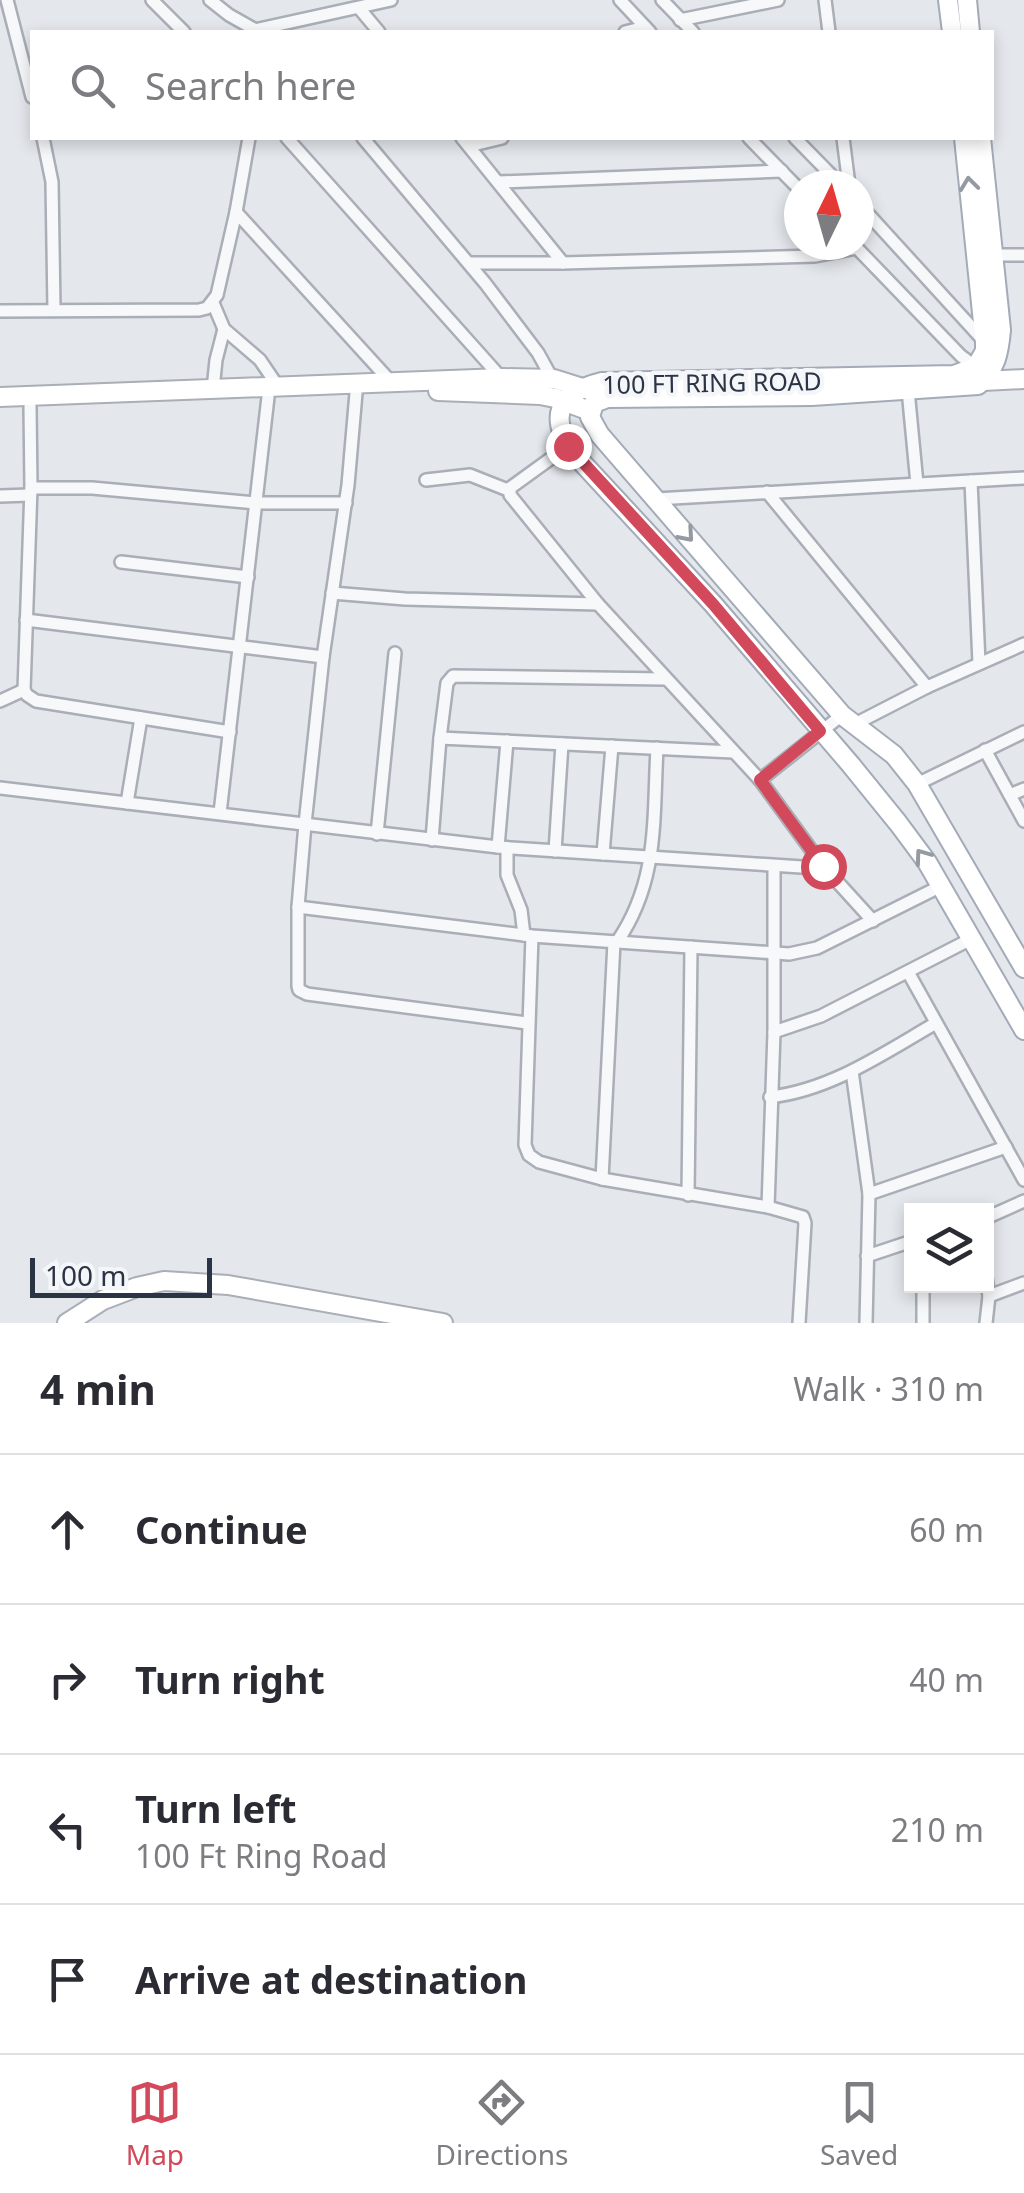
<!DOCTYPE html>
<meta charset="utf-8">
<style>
body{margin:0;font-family:"Noto Sans",sans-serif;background:#f2f2f3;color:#2b2b33}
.controls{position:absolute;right:30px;bottom:30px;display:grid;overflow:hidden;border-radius:0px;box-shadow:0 5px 15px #0003}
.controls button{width:90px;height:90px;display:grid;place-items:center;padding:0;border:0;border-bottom:2px solid #e1e1e2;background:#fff;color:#2b2b33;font:50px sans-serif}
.compass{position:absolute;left:784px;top:170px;width:90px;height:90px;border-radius:50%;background:#fff;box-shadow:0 5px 15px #0003;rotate:5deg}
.scale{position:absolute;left:30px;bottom:25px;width:182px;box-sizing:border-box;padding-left:10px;border:5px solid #2b3445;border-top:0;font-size:28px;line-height:35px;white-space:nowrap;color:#2b3445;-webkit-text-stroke:8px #f4f6f9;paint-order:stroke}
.stop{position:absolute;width:30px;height:30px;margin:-22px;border:8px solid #d1495b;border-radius:50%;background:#fff}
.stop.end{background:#d1495b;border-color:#fff;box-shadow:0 2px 10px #0008}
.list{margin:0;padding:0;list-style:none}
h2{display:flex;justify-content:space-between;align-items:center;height:130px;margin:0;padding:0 40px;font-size:42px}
h2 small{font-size:32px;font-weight:400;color:#7c7c81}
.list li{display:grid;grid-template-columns:65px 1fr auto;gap:30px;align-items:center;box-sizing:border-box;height:150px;padding:0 40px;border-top:2px solid #e1e1e2}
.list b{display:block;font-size:38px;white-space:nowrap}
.list p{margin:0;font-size:32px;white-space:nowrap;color:#7c7c81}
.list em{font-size:32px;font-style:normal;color:#7c7c81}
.icon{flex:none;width:55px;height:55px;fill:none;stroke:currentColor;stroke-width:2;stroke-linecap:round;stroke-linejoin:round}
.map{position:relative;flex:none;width:1024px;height:1323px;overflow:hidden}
.search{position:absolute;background:#fff;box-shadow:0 5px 15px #0003;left:30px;right:30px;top:30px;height:110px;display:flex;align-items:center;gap:25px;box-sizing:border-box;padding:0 35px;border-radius:0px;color:#7c7c81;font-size:38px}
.sheet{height:730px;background:#fff}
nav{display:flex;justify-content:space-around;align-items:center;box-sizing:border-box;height:140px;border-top:2px solid #e1e1e2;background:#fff;font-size:28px;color:#7c7c81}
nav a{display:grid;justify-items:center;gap:5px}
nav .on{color:#d1495b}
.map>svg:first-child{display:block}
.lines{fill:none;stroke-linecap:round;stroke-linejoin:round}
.street-casing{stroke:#a9aeb7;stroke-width:16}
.secondary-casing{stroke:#a9aeb7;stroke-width:22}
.primary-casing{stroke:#a3abb8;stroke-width:22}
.street{stroke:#f7f8fa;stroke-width:11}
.secondary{stroke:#fff;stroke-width:18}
.primary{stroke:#fff;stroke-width:18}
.oneway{stroke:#959aa2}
.route{stroke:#d1495b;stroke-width:12}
.labels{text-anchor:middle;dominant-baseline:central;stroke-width:9;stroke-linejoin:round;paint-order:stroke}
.street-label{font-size:25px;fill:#2b3445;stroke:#f4f6f9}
</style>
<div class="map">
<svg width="1024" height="1323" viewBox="0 0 1024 1323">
<rect width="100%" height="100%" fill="#e4e7ec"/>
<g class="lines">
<defs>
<g id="street">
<polyline points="7,0 32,97"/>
<polyline points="152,0 184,32"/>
<polyline points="210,0 229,15 259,32"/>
<polyline points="620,0 650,32"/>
<polyline points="662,0 693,32"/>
<polyline points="825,0 829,32"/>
<polyline points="359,8 379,32"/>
<polyline points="680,20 778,0"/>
<polyline points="255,30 391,0"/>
<polyline points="625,32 645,27"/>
<polyline points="43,138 52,182 54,309"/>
<polyline points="287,138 504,381"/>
<polyline points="363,138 485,283 538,353 554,382"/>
<polyline points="462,138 563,263"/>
<polyline points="749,138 799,189"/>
<polyline points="795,138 841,185"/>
<polyline points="843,138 849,185"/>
<polyline points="469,146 502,138"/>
<polyline points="499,182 782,171"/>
<polyline points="859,204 984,341"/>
<polyline points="236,212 391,382"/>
<polyline points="854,245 961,356 976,367"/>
<polyline points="994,255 1024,255"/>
<polyline points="469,263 563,263 815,256 857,248"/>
<polyline points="213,303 224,329 260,360 277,385"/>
<polyline points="0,311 199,310 207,308 217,295 236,212 249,138"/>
<polyline points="213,389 216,360 224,329"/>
<polyline points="908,390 917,484"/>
<polyline points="356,393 348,485 323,657 305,824 298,907 298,986 299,990 307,994 527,1023"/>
<polyline points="30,406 31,488 24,690 27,695 36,701 230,732"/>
<polyline points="568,446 510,488 510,495 598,604 760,780"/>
<polyline points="426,480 470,475 508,490"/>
<polyline points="971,481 979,663"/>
<polyline points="31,488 92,488 256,503 346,503"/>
<polyline points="767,492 927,687"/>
<polyline points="0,496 30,495"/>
<polyline points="656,499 1024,478"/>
<polyline points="121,562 248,577"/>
<polyline points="332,593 405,599 598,604"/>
<polyline points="26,620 323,657"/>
<polyline points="0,701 24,690"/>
<polyline points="855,724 927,687 1024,644"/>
<polyline points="440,738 733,752"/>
<polyline points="985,750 1024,821"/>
<polyline points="917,784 1024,732"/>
<polyline points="0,788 498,847 817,868 823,866 760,780 842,715"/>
<polyline points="1010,795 1024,789"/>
<polyline points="127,803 141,718"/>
<polyline points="220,813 268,397"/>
<polyline points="377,834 395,653"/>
<polyline points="432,840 440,738 447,683 453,676 665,679"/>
<polyline points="498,847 507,741"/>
<polyline points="507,848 507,875 521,910 524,935"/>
<polyline points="555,851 562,744"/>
<polyline points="603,854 612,746"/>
<polyline points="823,866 873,921"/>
<polyline points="298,907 532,936 789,954 817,948 941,886"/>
<polyline points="532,936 525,1145 529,1155 539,1162 602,1179 768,1207 803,1217 805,1223 799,1323"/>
<path d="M617 942C659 881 653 819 657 748"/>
<polyline points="908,972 1024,1180"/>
<polyline points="774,1032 821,1016 971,939"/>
<polyline points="852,1071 869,1194 866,1323"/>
<path d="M770 1097C831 1090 884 1053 936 1023"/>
<polyline points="602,1179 614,942"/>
<polyline points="869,1194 1006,1147"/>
<polyline points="688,1195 691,947"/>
<polyline points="768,1207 774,1032 774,867"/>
<polyline points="986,1218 1024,1201"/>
<polyline points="867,1256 912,1241"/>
<polyline points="989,1296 1024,1283"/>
<polyline points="923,1323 923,1286"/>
<polyline points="986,1323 989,1296 986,1277"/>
</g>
<g id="secondary">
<polyline points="975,379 983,381 1024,379"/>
<polyline points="438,391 540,395 555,398 590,411"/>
<polyline points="0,397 502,378 554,379 592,391"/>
<polyline points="67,1323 103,1300 137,1287 164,1281 228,1285 443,1323"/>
</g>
<g id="primary">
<polyline points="948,0 952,32"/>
<polyline points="967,0 970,32"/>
<path d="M964 138 985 342V351L976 367 954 375 602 382C557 393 547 418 576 456L713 604 851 765 898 823 927 862 1024 1030"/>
<path d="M981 138 1001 330C999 353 996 369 978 385L812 396 607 398 594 403 590 417 600 435 842 715 894 755 917 784 1024 968"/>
</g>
</defs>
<use href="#street" class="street-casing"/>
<use href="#secondary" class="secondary-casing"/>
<use href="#primary" class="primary-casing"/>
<use href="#street" class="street"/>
<use href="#secondary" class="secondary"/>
<use href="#primary" class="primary"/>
</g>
<defs><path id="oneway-chevron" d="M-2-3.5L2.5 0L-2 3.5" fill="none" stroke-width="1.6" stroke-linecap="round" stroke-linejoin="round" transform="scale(2.5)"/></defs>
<g class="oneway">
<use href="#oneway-chevron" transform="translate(969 184) rotate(-97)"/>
<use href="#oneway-chevron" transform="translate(687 535) rotate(49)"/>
<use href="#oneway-chevron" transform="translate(922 856) rotate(-126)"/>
</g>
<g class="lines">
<polyline class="route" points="568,446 713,604 820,731 760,780 823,866"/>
</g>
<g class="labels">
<g class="street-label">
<text transform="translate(712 382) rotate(-1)">100 FT RING ROAD</text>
</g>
</g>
</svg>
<div class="controls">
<button><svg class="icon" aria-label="layers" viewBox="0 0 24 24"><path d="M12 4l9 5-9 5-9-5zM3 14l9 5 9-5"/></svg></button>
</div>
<svg class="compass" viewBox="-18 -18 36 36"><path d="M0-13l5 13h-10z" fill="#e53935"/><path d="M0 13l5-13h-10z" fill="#7c7c81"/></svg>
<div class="scale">100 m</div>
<div class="stop" style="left:823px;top:866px"></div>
<div class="stop end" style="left:568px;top:446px"></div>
<div class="search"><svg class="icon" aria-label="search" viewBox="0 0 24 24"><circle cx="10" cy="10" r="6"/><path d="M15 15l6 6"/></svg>Search here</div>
</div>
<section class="sheet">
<h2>4 min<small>Walk · 310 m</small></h2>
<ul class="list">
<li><svg class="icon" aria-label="ahead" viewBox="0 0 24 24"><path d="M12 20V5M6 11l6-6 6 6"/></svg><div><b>Continue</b></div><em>60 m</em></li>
<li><svg class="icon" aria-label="right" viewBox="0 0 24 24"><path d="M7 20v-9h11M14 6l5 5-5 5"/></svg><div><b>Turn right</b></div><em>40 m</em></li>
<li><svg class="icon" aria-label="left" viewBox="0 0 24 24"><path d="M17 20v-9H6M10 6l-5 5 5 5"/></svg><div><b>Turn left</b><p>100 Ft Ring Road</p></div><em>210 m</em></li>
<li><svg class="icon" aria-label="arrive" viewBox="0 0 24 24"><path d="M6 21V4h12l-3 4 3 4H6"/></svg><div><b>Arrive at destination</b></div></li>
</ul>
</section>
<nav>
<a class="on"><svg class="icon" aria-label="map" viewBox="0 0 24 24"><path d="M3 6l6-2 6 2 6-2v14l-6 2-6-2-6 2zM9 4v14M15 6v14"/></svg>Map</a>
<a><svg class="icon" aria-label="directions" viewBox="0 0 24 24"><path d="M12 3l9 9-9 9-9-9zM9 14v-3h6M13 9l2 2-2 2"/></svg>Directions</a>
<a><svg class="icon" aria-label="saved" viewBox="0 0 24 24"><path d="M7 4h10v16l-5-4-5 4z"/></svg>Saved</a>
</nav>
